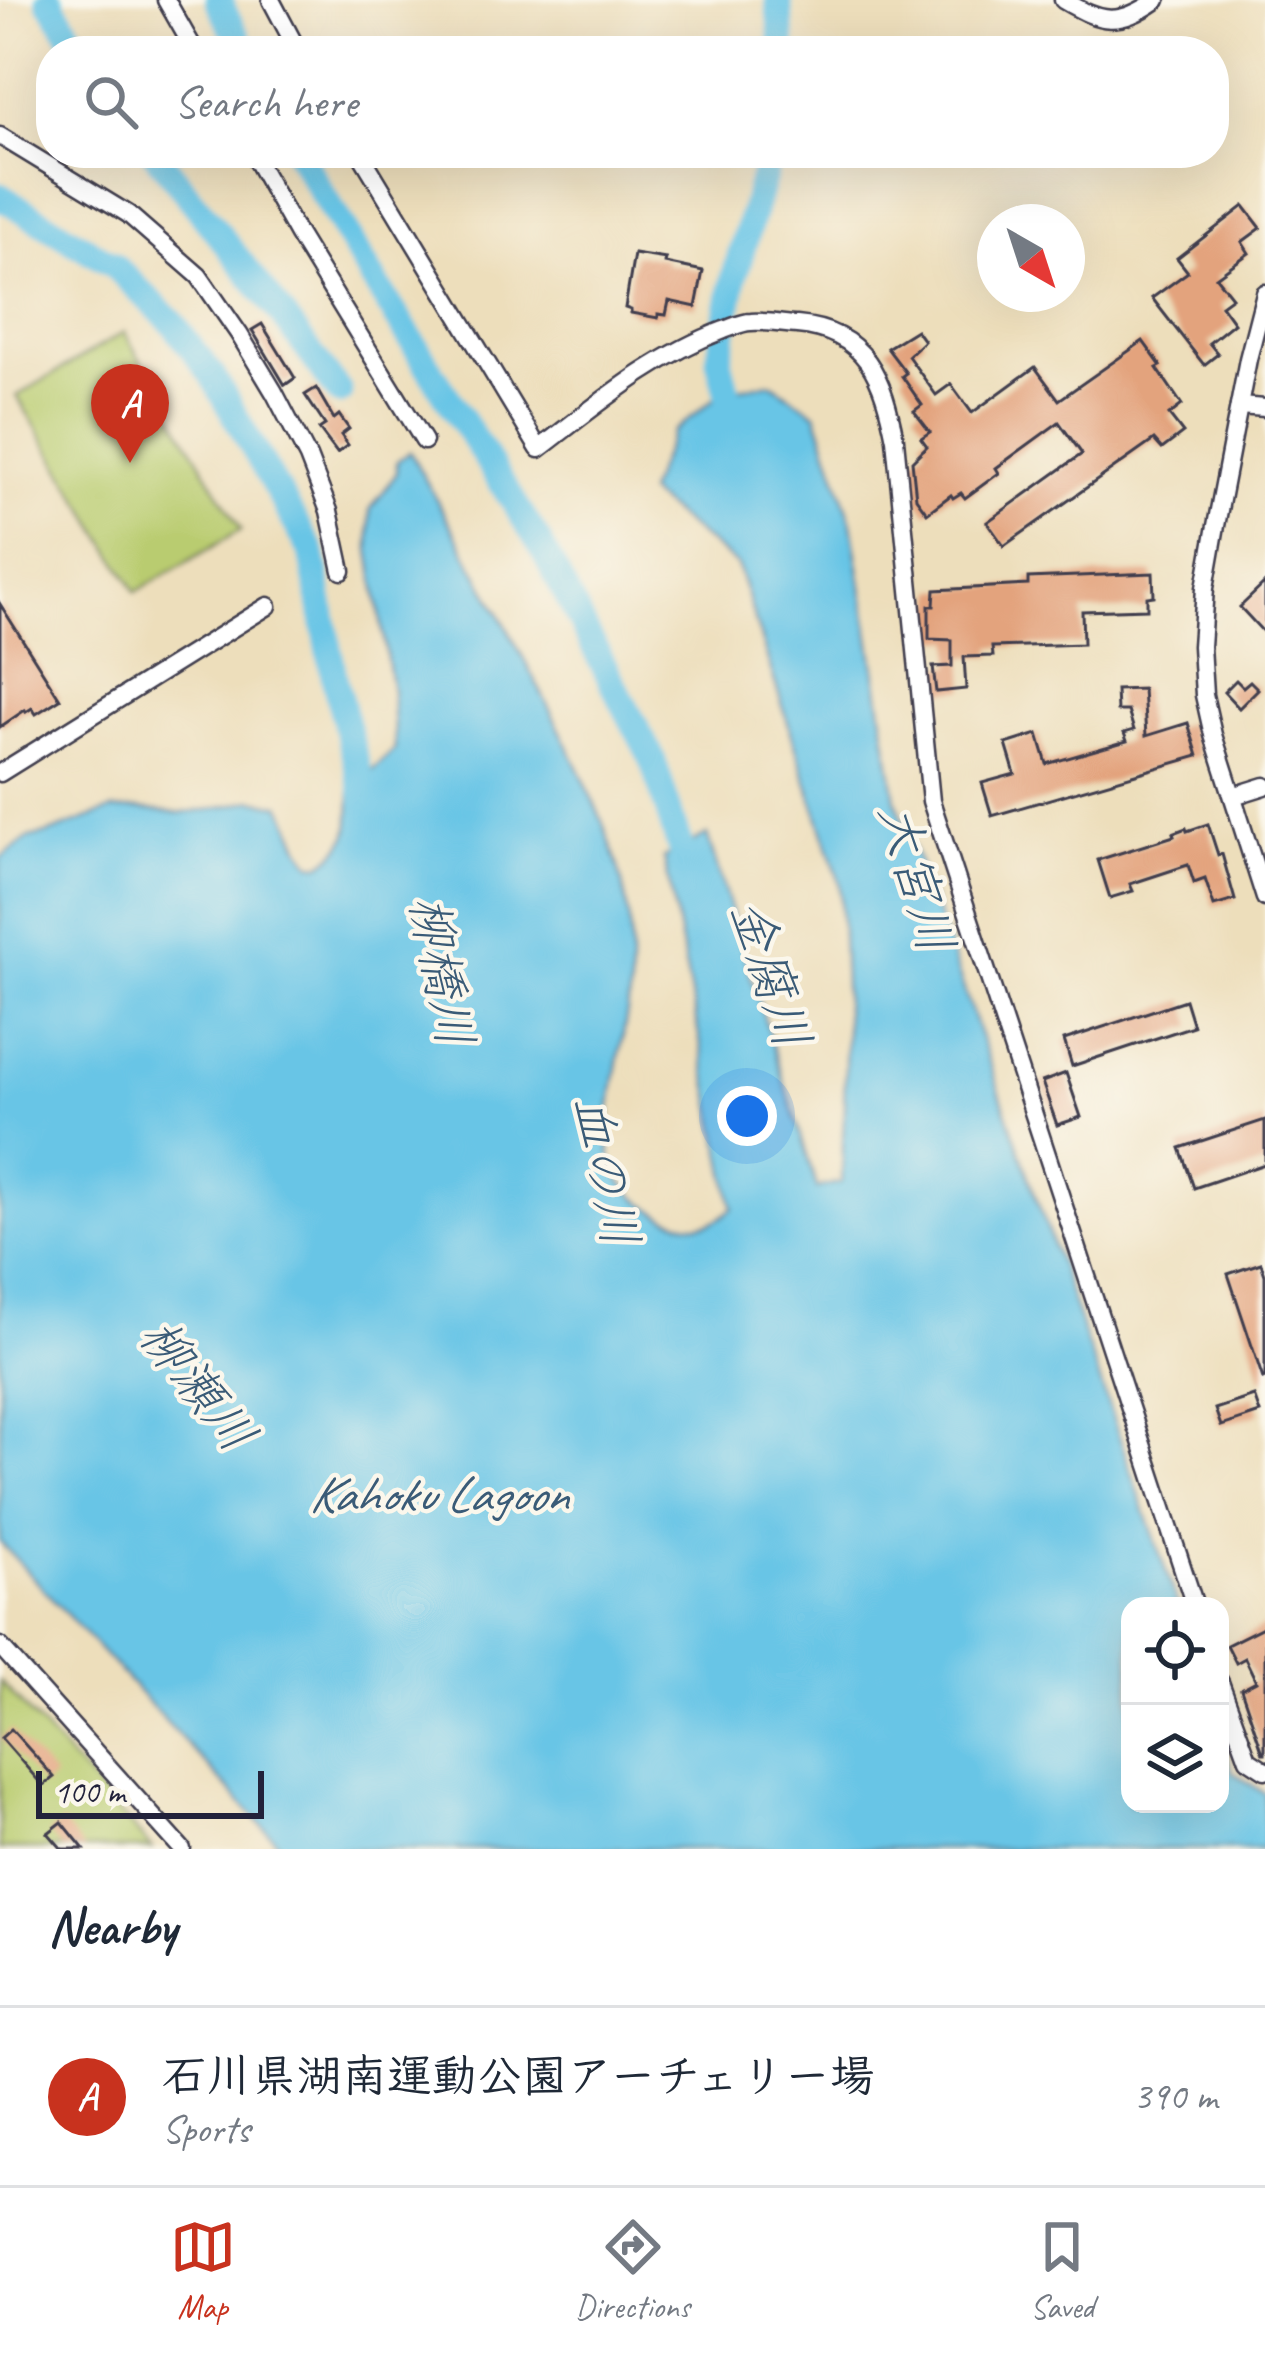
<!DOCTYPE html>
<meta charset="utf-8">
<style>
body{margin:0;font-family:Caveat,"Klee One",sans-serif;background:#f2f2f3;color:#1f2937}
.controls{position:absolute;right:36px;bottom:36px;display:grid;overflow:hidden;border-radius:24px;box-shadow:0 12px 48px #0002}
.controls button{width:108px;height:108px;display:grid;place-items:center;padding:0;border:0;border-bottom:3px solid #e0e1e3;background:#fff;color:#1f2937;font:60px sans-serif}
.compass{position:absolute;left:977px;top:204px;width:108px;height:108px;border-radius:50%;background:#fff;box-shadow:0 12px 48px #0002;rotate:141deg}
.scale{position:absolute;left:36px;bottom:30px;width:228px;box-sizing:border-box;padding-left:12px;border:6px solid #22223b;border-top:0;font-size:33px;line-height:42px;white-space:nowrap;color:#22223b;-webkit-text-stroke:9px #fbf7ec;paint-order:stroke}
.you{position:absolute;left:747px;top:1116px;width:42px;height:42px;margin:-30px;border:9px solid #fff;border-radius:50%;background:#1a73e8;box-shadow:0 0 0 18px #1a73e833}
.badge{display:grid;place-items:center;width:78px;height:78px;border-radius:50%;background:#c8321e;color:#fff;font-size:39px;font-weight:700}
.pin{position:absolute;translate:-50% -99px;filter:drop-shadow(0 3px 6px #0008)}
.pin::after{content:'';position:absolute;top:63px;width:42px;height:36px;background:inherit;clip-path:polygon(0 0,100% 0,50% 100%)}
.list{margin:0;padding:0;list-style:none}
h2{display:flex;justify-content:space-between;align-items:center;height:156px;margin:0;padding:0 48px;font-size:51px}
h2 small{font-size:39px;font-weight:400;color:#747a83}
.list li{display:grid;grid-template-columns:78px 1fr auto;gap:36px;align-items:center;box-sizing:border-box;height:180px;padding:0 48px;border-top:3px solid #e0e1e3}
.list b{display:block;font-size:45px;white-space:nowrap}
.list p{margin:0;font-size:39px;white-space:nowrap;color:#747a83}
.list em{font-size:39px;font-style:normal;color:#747a83}
.icon{flex:none;width:66px;height:66px;fill:none;stroke:currentColor;stroke-width:2;stroke-linecap:round;stroke-linejoin:round}
.map{position:relative;flex:none;width:1265px;height:1849px;overflow:hidden}
.search{position:absolute;background:#fff;box-shadow:0 12px 48px #0002;left:36px;right:36px;top:36px;height:132px;display:flex;align-items:center;gap:30px;box-sizing:border-box;padding:0 42px;border-radius:48px;color:#747a83;font-size:45px}
.sheet{height:336px;background:#fff}
nav{display:flex;justify-content:space-around;align-items:center;box-sizing:border-box;height:168px;border-top:3px solid #e0e1e3;background:#fff;font-size:33px;color:#747a83}
nav a{display:grid;justify-items:center;gap:6px}
nav .on{color:#c8321e}
.map>svg:first-child{display:block}
.green{fill:#b9cc6f;stroke:#6e7755;stroke-width:3}
.water{fill:#68c5e6;stroke:#457490;stroke-width:3}
.lines{fill:none;stroke-linecap:round;stroke-linejoin:round}
.river{stroke:#68c5e6;stroke-width:27}
.building{fill:#e3a37d}
.minor-casing{stroke:#403e4e;stroke-width:21}
.minor{stroke:#fff;stroke-width:16}
.labels{text-anchor:middle;dominant-baseline:central;stroke-width:9;stroke-linejoin:round;paint-order:stroke}
.water-label{font-size:51px;font-style:italic;fill:#3a5b77;stroke:#fbf7ec}
</style>
<div class="map">
<svg width="1265" height="1849" viewBox="0 0 1265 1849">
<rect width="100%" height="100%" fill="#fbf7ec"/>
<filter id="ink" filterUnits="userSpaceOnUse"><feTurbulence type="fractalNoise" baseFrequency=".00833" numOctaves="2"/><feDisplacementMap in="SourceGraphic" scale="24" xChannelSelector="R" yChannelSelector="G"/><feConvolveMatrix kernelMatrix="1 2 1 2 8 2 1 2 1" color-interpolation-filters="sRGB"/></filter>
<filter id="wash" filterUnits="userSpaceOnUse"><feTurbulence type="fractalNoise" baseFrequency=".004" numOctaves="4" result="noise"/><feDisplacementMap in="SourceGraphic" scale="48" xChannelSelector="R" yChannelSelector="G"/><feGaussianBlur stdDeviation="2.7" result="paint"/><feColorMatrix in="noise" values="0 0 0 0 0 0 0 0 0 0 0 0 0 0 0 0 0 1.4 0 .05"/><feComposite in="paint" operator="in"/></filter>
<g filter="url(#wash)">
<rect width="100%" height="100%" fill="#eddebb"/>
<g class="green">
<polygon points="124,332 241,530 136,592 17,396"/>
<polygon points="0,1681 152,1849 0,1849"/>
</g>
<path class="water" d="M771 383 816 413 852 523 896 800 952 955 1178 1606H1130V1804H1220V1732L1233 1772 1265 1794V1849H284L0 1542V858L29 838 47 834 111 810 137 809 178 813 208 810 253 800 281 805C294 824 295 846 312 863L322 864C355 840 349 828 351 791L395 749 392 691 370 551V510L397 473V461L410 452C462 546 515 638 562 734 590 791 619 850 628 914 632 943 632 976 628 1005 623 1047 599 1129 614 1168 625 1198 677 1232 710 1223 718 1221 727 1213 733 1208L664 858 707 835 817 1188 842 1182 846 1034 840 883 737 565 647 493 673 432 725 390Z"/>
<g class="lines">
<g class="river">
<polyline points="49,0 81,51"/>
<polyline points="218,0 244,51"/>
<polyline points="778,0 783,51"/>
<polyline points="155,153 283,316 339,392"/>
<polyline points="298,153 376,284 540,544 652,758 691,883"/>
<polyline points="0,196 113,265 173,323 212,375 312,552 335,682 361,781 368,818"/>
<polyline points="735,424 719,360 734,277 770,153"/>
</g>
</g>
<g id="blocks">
<g class="building">
<polygon points="1244,206 1261,228 1242,242 1249,253 1216,277 1232,297 1221,305 1234,323 1209,343 1218,354 1204,365 1152,298 1188,272 1177,258"/>
<polygon points="634,254 666,259 665,263 703,271 696,307 669,301 666,315 658,314 658,318 631,313 631,310 625,308"/>
<polygon points="262,324 295,378 285,385 252,330"/>
<polygon points="916,330 924,341 908,356 936,395 951,384 972,413 1035,367 1059,400 1143,341 1161,366 1157,368 1182,405 1169,415 1183,433 1162,449 1154,440 1004,546 987,522 1082,454 1059,422 996,468 999,473 965,498 961,493 953,498 951,495 927,513 916,498 912,461 927,446 921,438 930,432 914,411 922,405 902,376 906,373 887,348"/>
<polygon points="316,388 334,419 339,415 349,429 341,435 348,445 337,453 319,429 325,425 305,395"/>
<polygon points="1153,573 1154,596 1147,597 1147,609 1082,611 1083,644 992,647 993,656 964,657 966,689 936,692 933,667 952,666 952,640 929,639 929,606 934,606 935,590 1028,585 1028,578"/>
<polygon points="1265,583 1265,634 1240,607"/>
<polygon points="0,604 60,699 36,714 32,708 26,712 25,710 0,727"/>
<polygon points="1236,680 1243,687 1250,681 1258,689 1239,708 1224,692"/>
<polygon points="1143,689 1146,736 1188,723 1198,756 992,816 982,783 1015,774 1006,744 1038,734 1047,764 1127,741 1124,733 1134,730 1128,711 1117,711 1116,690"/>
<polygon points="1208,824 1218,855 1222,854 1235,900 1214,906 1205,879 1194,883 1188,865 1130,884 1133,891 1110,898 1098,860 1174,836 1173,833 1186,828 1187,831"/>
<polygon points="1185,1000 1193,1026 1072,1066 1064,1040"/>
<polygon points="1066,1073 1081,1117 1057,1125 1042,1082"/>
<polygon points="1265,1120 1265,1164 1194,1188 1180,1148"/>
<polygon points="1261,1263 1265,1275 1265,1378 1263,1379 1228,1274"/>
<polygon points="1254,1396 1260,1413 1221,1426 1215,1409"/>
<polygon points="1265,1626 1265,1753 1263,1753 1241,1689 1256,1681 1245,1658 1236,1663 1227,1645"/>
<polygon points="11,1729 54,1777 43,1786 1,1738"/>
<polygon points="62,1822 84,1849 62,1849 48,1833"/>
</g>
</g>
</g>
<g filter="url(#ink)">
<use href="#blocks" fill-opacity="0" stroke="#403e4e" stroke-width="3"/>
<g class="lines">
<defs>
<g id="minor">
<polyline points="166,0 195,51"/>
<polyline points="271,0 298,51"/>
<path d="M1063 0C1102 23 1118 27 1157 0"/>
<polyline points="0,136 128,214 199,276 239,334 274,392 308,457 329,511 342,571"/>
<polyline points="252,153 298,235 424,441"/>
<path d="M360 153 539 449C598 404 654 356 724 330 733 327 742 322 751 322 765 321 782 324 797 325 867 331 883 379 895 439L931 801 1195 1606"/>
<polyline points="1265,293 1248,359 1215,531 1205,588 1201,646 1204,695 1213,735 1265,898"/>
<polyline points="1239,406 1265,408"/>
<polyline points="0,773 268,606"/>
<polyline points="1233,796 1265,786"/>
<polyline points="0,1646 182,1849"/>
<polyline points="1220,1682 1248,1759 1265,1770"/>
</g>
</defs>
<use href="#minor" class="minor-casing"/>
<use href="#minor" class="minor"/>
</g>
</g>
<g class="labels">
<g class="water-label">
<text transform="translate(917 878) rotate(74)">大宮川</text>
<text transform="translate(442 971) rotate(79)">柳橋川</text>
<text transform="translate(771 974) rotate(72)">金腐川</text>
<text transform="translate(606 1171) rotate(78)">血の川</text>
<text transform="translate(198 1385) rotate(52)">柳瀬川</text>
<text x="438" y="1494">Kahoku Lagoon</text>
</g>
</g>
</svg>
<div class="controls">
<button><svg class="icon" aria-label="locate" viewBox="0 0 24 24"><circle cx="12" cy="12" r="6"/><path d="M12 2v4M12 18v4M2 12h4M18 12h4"/></svg></button>
<button><svg class="icon" aria-label="layers" viewBox="0 0 24 24"><path d="M12 4l9 5-9 5-9-5zM3 14l9 5 9-5"/></svg></button>
</div>
<svg class="compass" viewBox="-18 -18 36 36"><path d="M0-13l5 13h-10z" fill="#e53935"/><path d="M0 13l5-13h-10z" fill="#747a83"/></svg>
<div class="scale">100 m</div>
<div class="you"></div>
<div class="pin badge" style="left:130px;top:463px">A</div>
<div class="search"><svg class="icon" aria-label="search" viewBox="0 0 24 24"><circle cx="10" cy="10" r="6"/><path d="M15 15l6 6"/></svg>Search here</div>
</div>
<section class="sheet">
<h2>Nearby<small></small></h2>
<ul class="list">
<li><span class="badge">A</span><div><b>石川県湖南運動公園アーチェリー場</b><p>Sports</p></div><em>390 m</em></li>
</ul>
</section>
<nav>
<a class="on"><svg class="icon" aria-label="map" viewBox="0 0 24 24"><path d="M3 6l6-2 6 2 6-2v14l-6 2-6-2-6 2zM9 4v14M15 6v14"/></svg>Map</a>
<a><svg class="icon" aria-label="directions" viewBox="0 0 24 24"><path d="M12 3l9 9-9 9-9-9zM9 14v-3h6M13 9l2 2-2 2"/></svg>Directions</a>
<a><svg class="icon" aria-label="saved" viewBox="0 0 24 24"><path d="M7 4h10v16l-5-4-5 4z"/></svg>Saved</a>
</nav>
